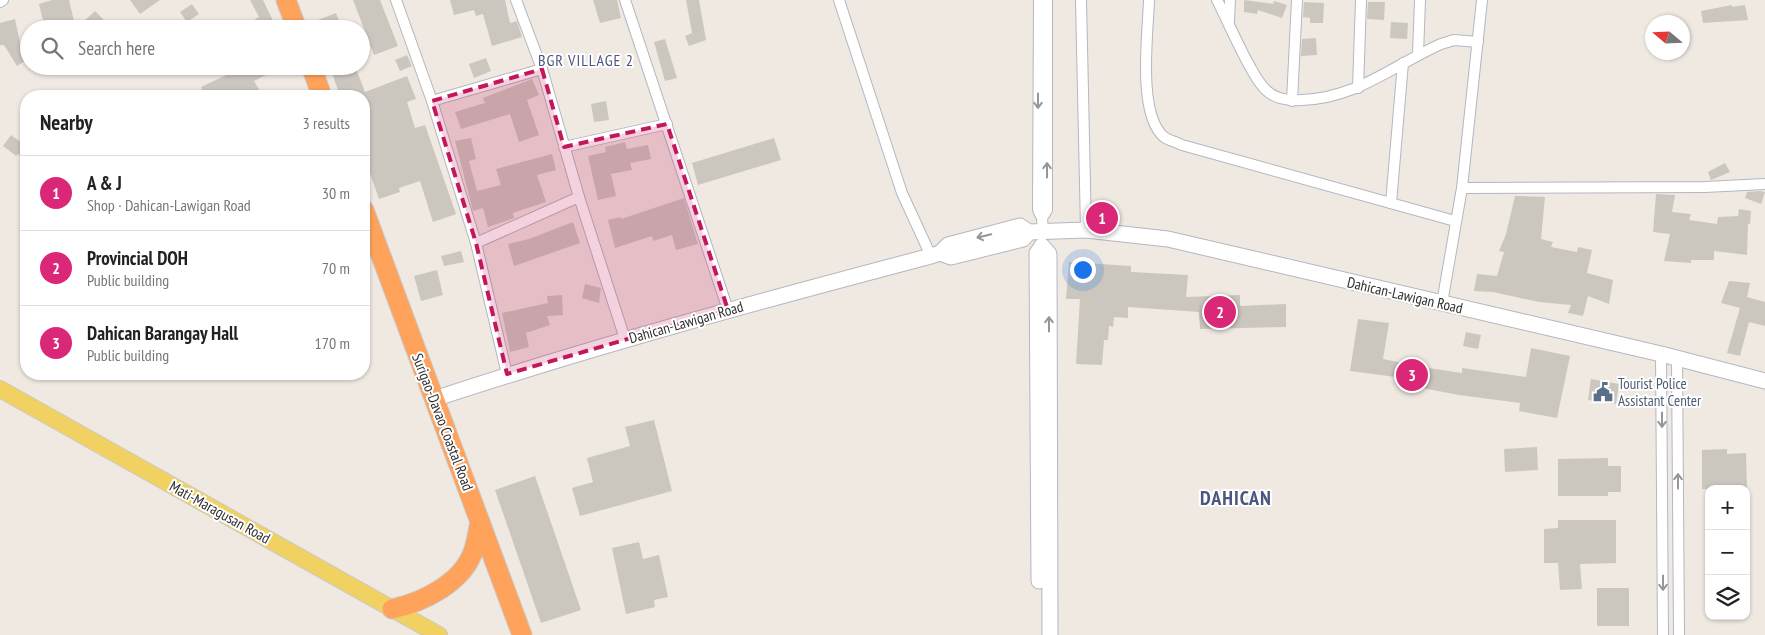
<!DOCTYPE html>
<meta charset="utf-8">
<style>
body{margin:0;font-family:"PT Sans Narrow",sans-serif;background:#f6f6f6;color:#222}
.controls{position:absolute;right:15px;bottom:15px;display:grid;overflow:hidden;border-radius:10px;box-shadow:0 1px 4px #0004}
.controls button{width:45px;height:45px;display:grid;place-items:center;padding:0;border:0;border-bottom:1px solid #e0e0e0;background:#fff;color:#222;font:25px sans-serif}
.compass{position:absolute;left:1645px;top:15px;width:45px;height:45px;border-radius:50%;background:#fff;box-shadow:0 1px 4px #0004;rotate:289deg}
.you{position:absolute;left:1082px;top:269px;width:18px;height:18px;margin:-12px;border:4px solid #fff;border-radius:50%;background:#1a73e8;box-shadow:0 0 0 8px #1a73e833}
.badge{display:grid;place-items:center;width:32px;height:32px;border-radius:50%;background:#db2777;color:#fff;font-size:16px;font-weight:700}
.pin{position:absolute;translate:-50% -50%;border:2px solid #fff;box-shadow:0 1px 5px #0006}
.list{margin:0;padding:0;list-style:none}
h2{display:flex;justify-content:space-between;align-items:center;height:65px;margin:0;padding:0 20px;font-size:21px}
h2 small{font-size:16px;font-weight:400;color:#767676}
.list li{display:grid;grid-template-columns:32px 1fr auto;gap:15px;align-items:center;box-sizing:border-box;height:75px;padding:0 20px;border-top:1px solid #e0e0e0}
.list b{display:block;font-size:19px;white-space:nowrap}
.list p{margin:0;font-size:16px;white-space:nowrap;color:#767676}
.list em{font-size:16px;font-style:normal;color:#767676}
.icon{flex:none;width:28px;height:28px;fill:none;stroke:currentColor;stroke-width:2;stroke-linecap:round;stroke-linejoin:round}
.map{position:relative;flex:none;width:1765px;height:635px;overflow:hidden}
.search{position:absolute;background:#fff;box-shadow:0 1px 4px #0004;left:20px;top:20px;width:350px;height:55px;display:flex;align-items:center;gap:12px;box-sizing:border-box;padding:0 18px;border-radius:28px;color:#767676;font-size:19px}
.panel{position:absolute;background:#fff;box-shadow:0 1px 4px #0004;left:20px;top:90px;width:350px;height:290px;border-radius:20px}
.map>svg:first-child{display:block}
.building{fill:#cbc7bf}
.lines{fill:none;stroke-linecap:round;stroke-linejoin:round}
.street-casing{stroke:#b4b7c1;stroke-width:12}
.secondary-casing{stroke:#b4b7c1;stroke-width:17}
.primary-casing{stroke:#c9c9c9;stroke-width:18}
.highway-casing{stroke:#c9c9c9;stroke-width:21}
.street{stroke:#fff;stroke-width:10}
.secondary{stroke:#fff;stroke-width:15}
.primary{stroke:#f2d163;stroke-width:16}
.highway{stroke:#ffa35c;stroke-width:19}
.oneway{stroke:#969696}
.marked{fill:#c2185b;fill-opacity:0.2;stroke:#c2185b;stroke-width:4;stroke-dasharray:10 6;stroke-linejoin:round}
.labels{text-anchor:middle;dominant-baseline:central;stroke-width:4;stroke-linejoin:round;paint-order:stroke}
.street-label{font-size:15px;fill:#2e2e2e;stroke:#fff}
.service-label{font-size:15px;fill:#4e5e75;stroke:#fff;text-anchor:start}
.neighbourhood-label{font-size:16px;letter-spacing:1px;fill:#4d5680;stroke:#fff}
.district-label{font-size:20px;font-weight:bold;letter-spacing:1px;fill:#4d5680;stroke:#fff}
</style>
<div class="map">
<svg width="1765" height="635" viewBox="0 0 1765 635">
<rect width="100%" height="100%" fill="#efe9e1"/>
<g class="building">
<polygon points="52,0 69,0 74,21 45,29 39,4"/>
<polygon points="130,0 160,0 140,14"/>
<polygon points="250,0 263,0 277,29 260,29 255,19 259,17"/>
<polygon points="353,0 380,0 398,46 374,55"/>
<polygon points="450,0 505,0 510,23 517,21 522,37 492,46 483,14 476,16 474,10 454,15"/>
<polygon points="593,0 617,0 621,18 600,23"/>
<polygon points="686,0 699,0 706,40 689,46 685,36 692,33"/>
<polygon points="1244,0 1273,4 1274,1 1287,5 1282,18 1258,10 1257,14 1244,12"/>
<polygon points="1304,2 1324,3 1323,23 1310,23 1310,18 1303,17"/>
<polygon points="1368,2 1385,2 1384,20 1367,19"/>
<polygon points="192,4 199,14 187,22 180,12"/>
<polygon points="1732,5 1732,7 1745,5 1748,20 1703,23 1701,11"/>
<polygon points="95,11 113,29 88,29 82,23"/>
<polygon points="336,13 342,29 321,29 318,20"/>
<polygon points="15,19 21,47 28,59 17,66 4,45 0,45 0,23"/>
<polygon points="1391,22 1408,23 1407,39 1390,38"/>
<polygon points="1316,38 1317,55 1301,56 1302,39"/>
<polygon points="665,39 677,78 665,81 654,42"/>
<polygon points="407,55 412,66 400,71 395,60"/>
<polygon points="486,58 491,71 474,78 469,64"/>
<polygon points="230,66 284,66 254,81 263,96 205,96 201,87 233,72"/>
<polygon points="342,66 355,66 365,92 407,76 416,99 407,102 415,128 425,125 456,214 433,222 420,181 399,188 400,192 379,199 364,156 364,96 340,96 331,70"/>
<polygon points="532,79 539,95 527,100 539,135 519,142 510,114 461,129 455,112 485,103 483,98"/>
<polygon points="606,101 609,120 594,122 591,104"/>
<polygon points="11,135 26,146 26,159 18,154 16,156 3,146"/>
<polygon points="471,138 476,159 469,161 477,191 501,185 496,169 552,154 556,170 537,175 546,202 513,213 514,218 488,227 483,208 473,211 455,141"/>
<polygon points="774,138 781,160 698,185 692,163"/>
<polygon points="625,142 627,149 648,145 651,159 630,163 632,170 611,174 616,196 598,200 588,156 606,152 605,147"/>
<polygon points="1725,163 1730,172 1711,180 1708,172"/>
<polygon points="1760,191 1765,192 1761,204 1745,198 1747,192"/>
<polygon points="1656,194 1675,195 1672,212 1691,214 1689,220 1717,224 1718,217 1738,216 1739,209 1751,211 1750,224 1748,224 1747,255 1714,251 1714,260 1691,260 1691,263 1664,261 1670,234 1653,232"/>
<polygon points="1515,196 1545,197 1541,239 1553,242 1551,247 1577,252 1578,247 1592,250 1587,273 1613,280 1609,304 1588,296 1583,316 1568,313 1571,305 1539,302 1493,292 1474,291 1477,274 1497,276 1504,252 1499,251 1506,234"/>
<polygon points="684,198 698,244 676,250 672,235 653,241 652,236 615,248 608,220 621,217 621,219"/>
<polygon points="573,222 580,243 514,266 508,244 529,239"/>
<polygon points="461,251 464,262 444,266 441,256"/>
<polygon points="1069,262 1131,266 1131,272 1188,275 1186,297 1240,295 1240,306 1286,304 1286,327 1200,329 1199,312 1128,307 1128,318 1114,317 1113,327 1109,326 1108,340 1104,340 1102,365 1076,364 1080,299 1066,299"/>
<polygon points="437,270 443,295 421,301 414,276"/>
<polygon points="1729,281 1750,283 1747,297 1765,302 1765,326 1749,322 1740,356 1727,353 1740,308 1721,303"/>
<polygon points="585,284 601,288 599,303 582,298"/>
<polygon points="562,295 563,315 547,316 550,325 526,333 529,347 510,352 502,313 548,303 547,296"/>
<polygon points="1358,319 1389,323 1383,359 1428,368 1462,373 1462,368 1526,377 1531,348 1570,356 1557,418 1519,411 1520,403 1459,395 1395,383 1396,377 1350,371"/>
<polygon points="1466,332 1481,335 1478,349 1463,346"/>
<polygon points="1591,379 1619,384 1616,404 1588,400"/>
<polygon points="654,420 672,491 580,516 572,488 593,482 587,458 630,446 625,427"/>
<polygon points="1537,447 1538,470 1505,472 1504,449"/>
<polygon points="1727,449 1727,454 1746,453 1747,489 1702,489 1702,450"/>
<polygon points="1608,458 1608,466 1621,466 1621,492 1608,492 1608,496 1558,496 1558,459"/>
<polygon points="535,476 581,610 541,623 495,490"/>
<polygon points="1558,520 1616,520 1616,563 1580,564 1582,589 1560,590 1558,563 1544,563 1544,529 1558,528"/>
<polygon points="639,542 643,559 659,555 668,597 654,600 655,607 626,614 612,548"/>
<rect x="1597" y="588" width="32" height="38"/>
</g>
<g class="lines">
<defs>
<g id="street">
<polyline points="396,0 432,101 476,243 507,374"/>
<polyline points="516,0 542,69 579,197 625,339"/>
<polyline points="625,0 728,310"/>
<polyline points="839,0 902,193 931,256"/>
<polyline points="1039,0 1038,210 1042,218 1043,231"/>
<polyline points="1081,0 1086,230"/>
<path d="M1149 0C1148 33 1137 114 1164 137 1168 140 1176 142 1182 145L1455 221"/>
<path d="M1217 0C1228 21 1251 76 1266 90 1275 99 1290 101 1302 100 1357 98 1392 66 1441 44L1454 40 1478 42"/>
<polyline points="0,2 3,0"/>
<polyline points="1229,21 1230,0"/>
<polyline points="1418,54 1420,0"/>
<polyline points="1358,88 1361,0"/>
<polyline points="432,101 542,69"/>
<polyline points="1292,101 1297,0"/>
<polyline points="564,147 667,124"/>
<polyline points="1462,188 1705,187 1765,184"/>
<polyline points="1391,203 1403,63"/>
<polyline points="1042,218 1047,210 1047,0"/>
<polyline points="476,243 579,197"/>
<polyline points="1442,303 1462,188 1482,0"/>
<polyline points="1661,354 1663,635"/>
<polyline points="1677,358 1679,635"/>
</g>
<g id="secondary">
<polyline points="1042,246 1049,254 1050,635"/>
<polyline points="940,253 951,257 1023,239 1029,232"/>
<path d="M434 399C598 345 764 300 931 256L940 253 948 245 1020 226 1029 232 1086 230 1168 239 1661 354 1765 381"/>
<polyline points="1039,581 1037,253 1042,246"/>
</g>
<polyline id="primary" points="0,389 439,635"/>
<g id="highway">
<polyline points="286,0 297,29"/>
<polyline points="311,66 322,96"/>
<polyline points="364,210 522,635"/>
<path d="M392 609C424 602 464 582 474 549 477 540 478 530 480 522"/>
</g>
</defs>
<use href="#street" class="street-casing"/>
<use href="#secondary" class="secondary-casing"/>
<use href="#primary" class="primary-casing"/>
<use href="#highway" class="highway-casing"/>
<use href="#street" class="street"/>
<use href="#secondary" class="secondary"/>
<use href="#primary" class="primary"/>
<use href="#highway" class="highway"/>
</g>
<defs><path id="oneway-shaft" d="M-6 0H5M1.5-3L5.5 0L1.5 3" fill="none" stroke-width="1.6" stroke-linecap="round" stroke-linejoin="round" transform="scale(1.25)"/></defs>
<g class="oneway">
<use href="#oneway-shaft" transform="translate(1038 101) rotate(90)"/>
<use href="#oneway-shaft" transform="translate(1047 170) rotate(-90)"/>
<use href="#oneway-shaft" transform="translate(984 236) rotate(166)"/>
<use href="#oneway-shaft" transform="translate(1049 324) rotate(-90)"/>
<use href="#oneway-shaft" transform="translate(1662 420) rotate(90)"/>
<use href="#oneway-shaft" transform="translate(1678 481) rotate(-90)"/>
<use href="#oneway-shaft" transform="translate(1663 583) rotate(90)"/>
</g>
<path class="marked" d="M542 69 564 147 667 124 728 310 507 374 476 243 432 101Z"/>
<defs>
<symbol id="civic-bare" viewBox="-9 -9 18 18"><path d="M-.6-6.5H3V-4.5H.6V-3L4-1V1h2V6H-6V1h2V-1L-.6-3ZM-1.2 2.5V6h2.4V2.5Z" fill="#5c6f8a" stroke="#fff" stroke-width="2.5" paint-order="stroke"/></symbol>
</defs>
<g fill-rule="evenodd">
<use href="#civic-bare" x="1589" y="378" width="28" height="28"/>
</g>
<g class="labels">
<g class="street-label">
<text transform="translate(1405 295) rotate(13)">Dahican-Lawigan Road</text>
<text transform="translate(686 322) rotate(-16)">Dahican-Lawigan Road</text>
<text transform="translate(443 422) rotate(69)">Surigao-Davao Coastal Road</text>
<text transform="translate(220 512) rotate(29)">Mati-Maragusan Road</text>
</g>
<g class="service-label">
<text x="1618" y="383">Tourist Police<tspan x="1618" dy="17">Assistant Center</tspan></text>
</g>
<g class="neighbourhood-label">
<text x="586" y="60">BGR VILLAGE 2</text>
</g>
<g class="district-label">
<text x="1236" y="498">DAHICAN</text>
</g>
</g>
</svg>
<div class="controls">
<button>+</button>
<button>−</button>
<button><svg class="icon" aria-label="layers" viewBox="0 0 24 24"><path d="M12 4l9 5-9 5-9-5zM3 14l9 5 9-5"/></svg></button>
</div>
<svg class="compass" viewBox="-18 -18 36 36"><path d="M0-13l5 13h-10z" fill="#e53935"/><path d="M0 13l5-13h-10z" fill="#767676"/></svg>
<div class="you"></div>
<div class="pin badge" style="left:1102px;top:218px">1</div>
<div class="pin badge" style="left:1220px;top:312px">2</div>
<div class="pin badge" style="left:1412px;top:375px">3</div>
<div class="search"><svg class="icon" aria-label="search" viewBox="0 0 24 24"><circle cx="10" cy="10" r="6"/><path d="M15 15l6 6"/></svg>Search here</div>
<section class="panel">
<h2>Nearby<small>3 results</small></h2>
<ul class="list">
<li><span class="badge">1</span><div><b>A &amp; J</b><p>Shop · Dahican-Lawigan Road</p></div><em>30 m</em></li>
<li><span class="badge">2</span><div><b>Provincial DOH</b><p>Public building</p></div><em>70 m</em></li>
<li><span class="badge">3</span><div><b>Dahican Barangay Hall</b><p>Public building</p></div><em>170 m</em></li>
</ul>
</section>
</div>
